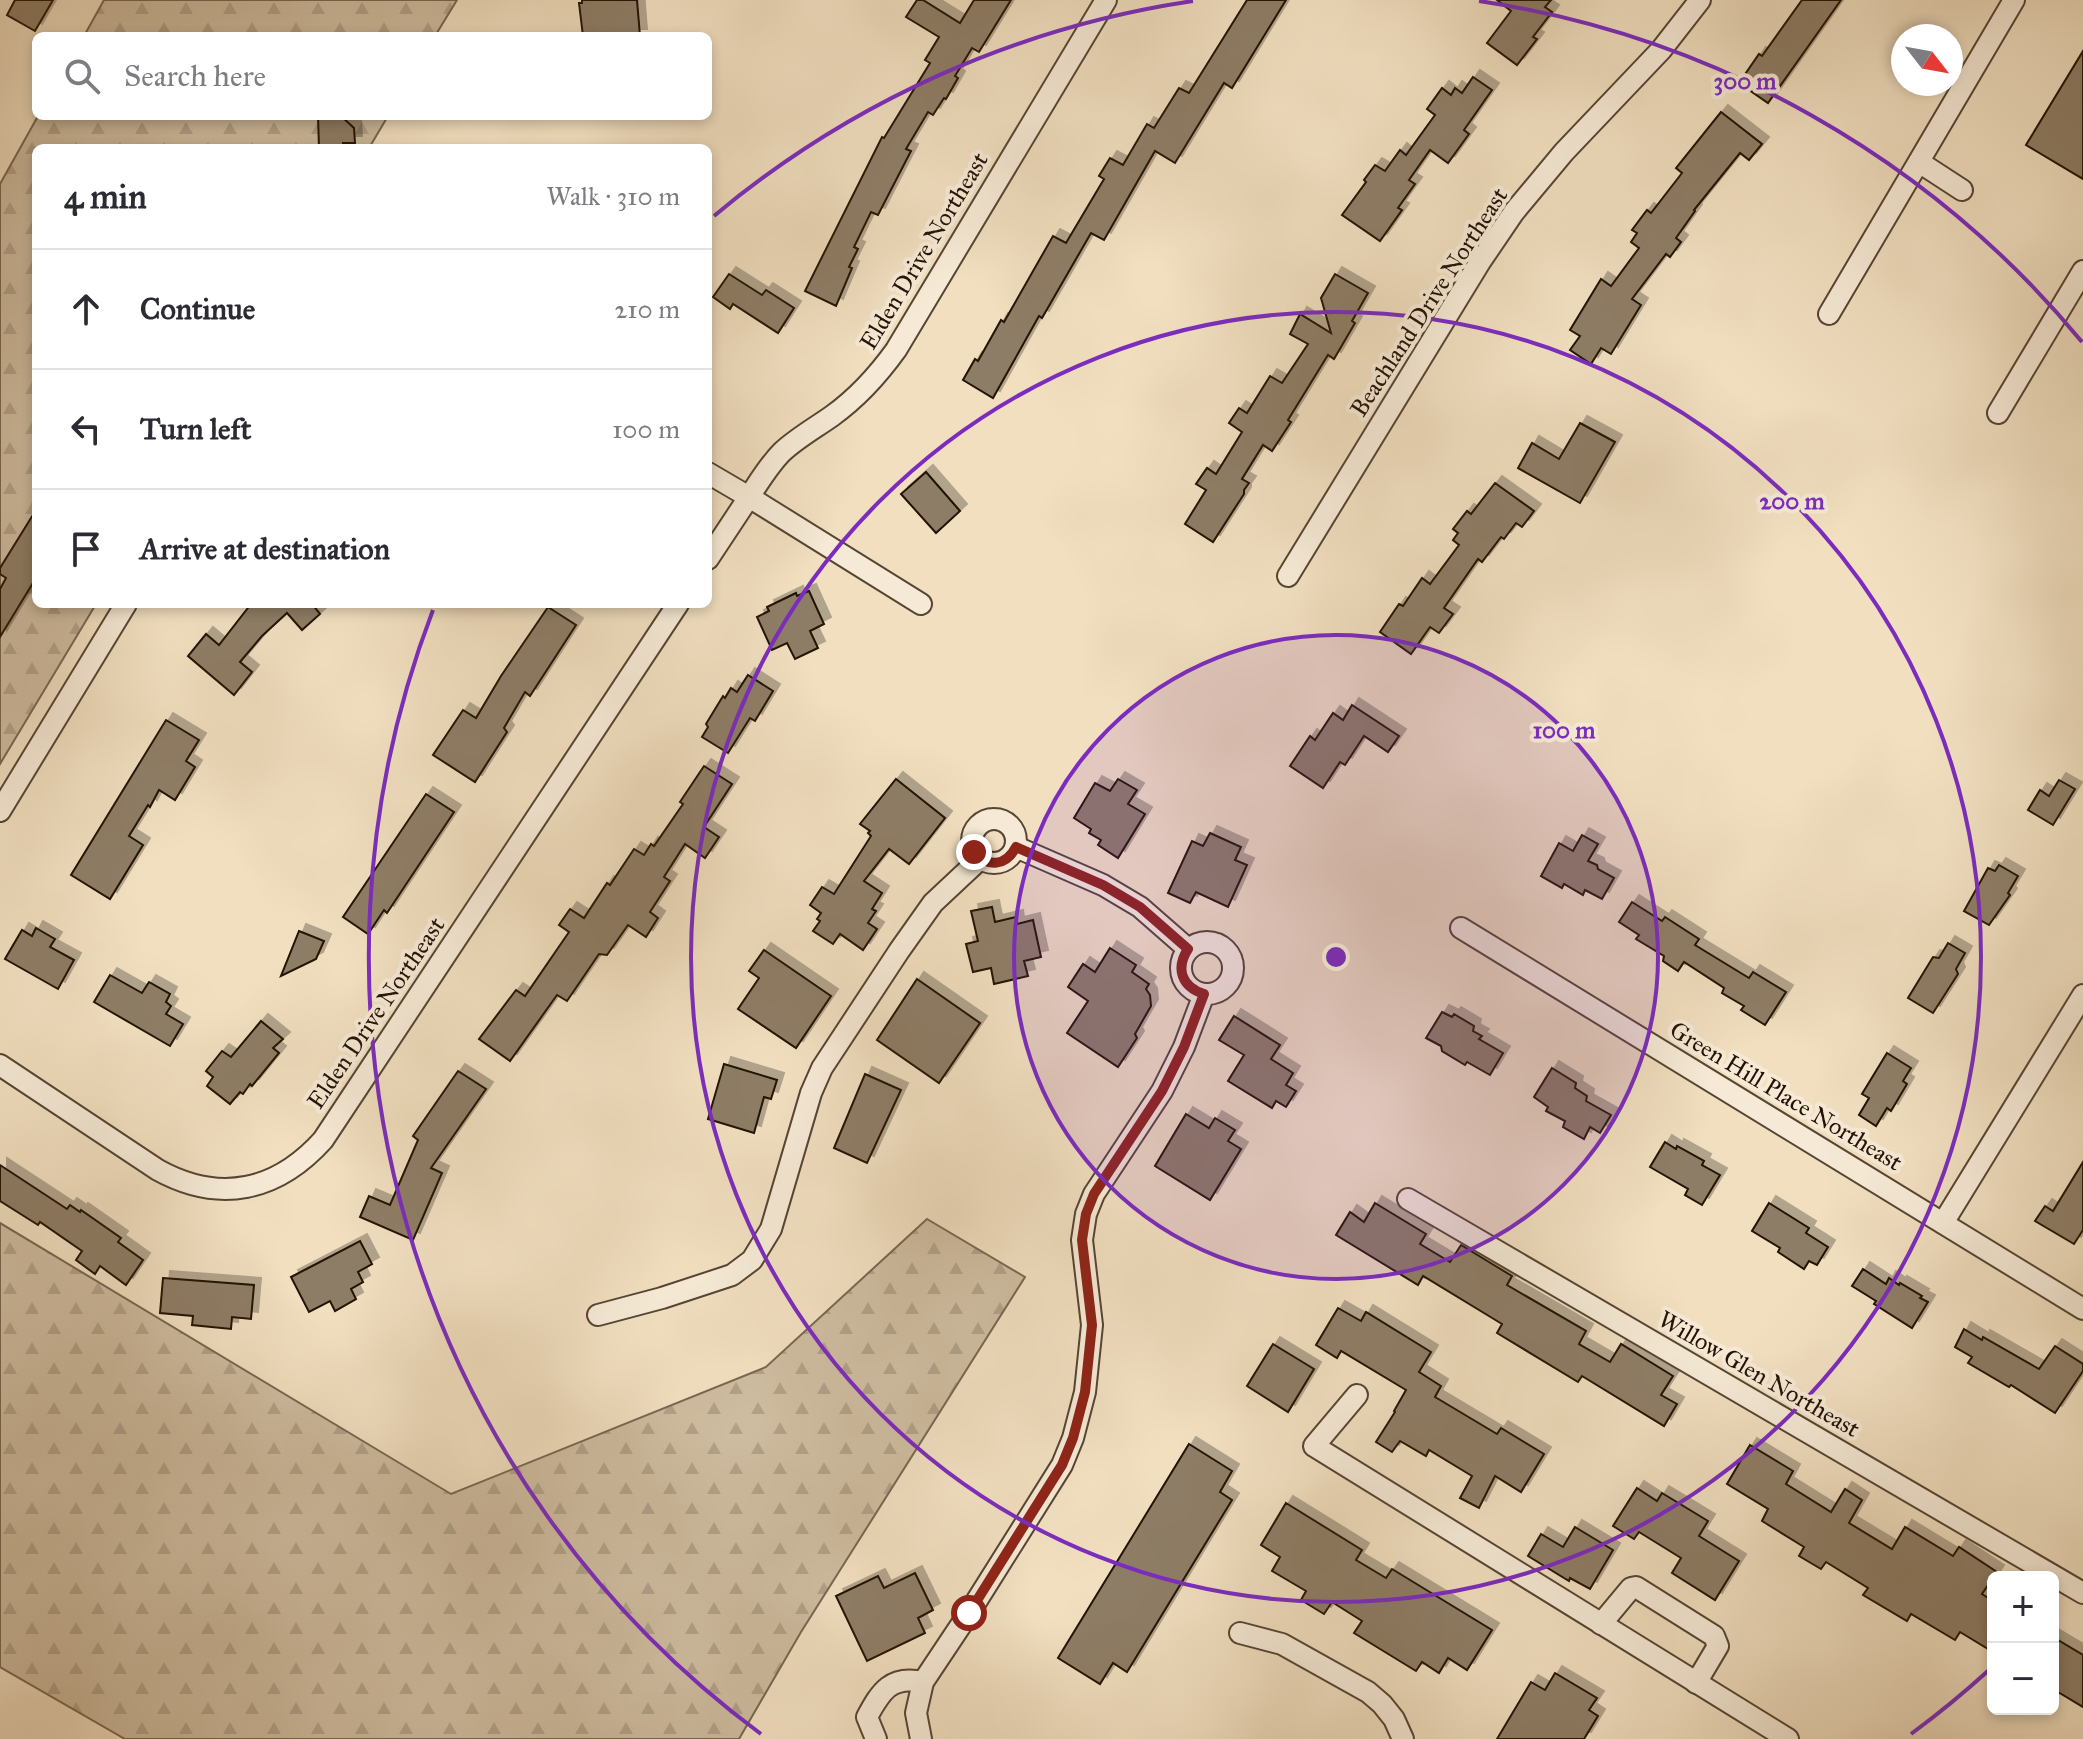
<!DOCTYPE html>
<meta charset="utf-8">
<style>
body{margin:0;font-family:"IM FELL Great Primer",serif;background:#f2f2f3;color:#2b2b33}
.controls{position:absolute;right:24px;bottom:24px;display:grid;overflow:hidden;border-radius:12px;box-shadow:0 4px 12px #0003}
.controls button{width:72px;height:72px;display:grid;place-items:center;padding:0;border:0;border-bottom:2px solid #e1e1e2;background:#fff;color:#2b2b33;font:40px sans-serif}
.compass{position:absolute;left:1891px;top:24px;width:72px;height:72px;border-radius:50%;background:#fff;box-shadow:0 4px 12px #0003;rotate:121deg}
.stop{position:absolute;width:24px;height:24px;margin:-18px;border:6px solid #8f2418;border-radius:50%;background:#fff}
.stop.end{background:#8f2418;border-color:#fff;box-shadow:0 2px 8px #0008}
.list{margin:0;padding:0;list-style:none}
h2{display:flex;justify-content:space-between;align-items:center;height:104px;margin:0;padding:0 32px;font-size:34px}
h2 small{font-size:26px;font-weight:400;color:#7c7c81}
.list li{display:grid;grid-template-columns:52px 1fr auto;gap:24px;align-items:center;box-sizing:border-box;height:120px;padding:0 32px;border-top:2px solid #e1e1e2}
.list b{display:block;font-size:30px;white-space:nowrap}
.list em{font-size:26px;font-style:normal;color:#7c7c81}
.icon{flex:none;width:44px;height:44px;fill:none;stroke:currentColor;stroke-width:2;stroke-linecap:round;stroke-linejoin:round}
.map{position:relative;flex:none;width:2083px;height:1739px;overflow:hidden}
.search{position:absolute;background:#fff;box-shadow:0 4px 12px #0003;left:32px;top:32px;width:680px;height:88px;display:flex;align-items:center;gap:20px;box-sizing:border-box;padding:0 28px;border-radius:12px;color:#7c7c81;font-size:30px}
.panel{position:absolute;background:#fff;box-shadow:0 4px 12px #0003;left:32px;top:144px;width:680px;height:464px;border-radius:12px}
.map>svg:first-child{display:block}
.forest{fill:url(#forest-firs);stroke:#786752;stroke-width:2}
.building{fill:#8e7d66;stroke:#231204;stroke-width:2;filter:url(#shadow)}
.lines{fill:none;stroke-linecap:round;stroke-linejoin:round}
.minor-casing{stroke:#564533;stroke-width:24}
.minor{stroke:#f6ead6;stroke-width:20}
.route{stroke:#8f2418;stroke-width:10}
.ring{fill:none;stroke:#7b2cbf;stroke-width:4}
.labels{text-anchor:middle;dominant-baseline:central;stroke-width:8;stroke-linejoin:round;paint-order:stroke}
.street-label{font-size:24px;fill:#231204;stroke:#f6ead6}
.centre{fill:#7b2cbf;stroke:#f6ead6;stroke-width:4}
.ring-label{font-size:24px;text-anchor:middle;font-weight:bold;fill:#7b2cbf;stroke:#f6ead6;stroke-width:8;stroke-linejoin:round;paint-order:stroke}
</style>
<div class="map">
<svg width="2083" height="1739" viewBox="0 0 2083 1739">
<defs>
<pattern id="forest-firs" width="22" height="20" patternUnits="userSpaceOnUse" patternTransform="scale(2)"><rect width="22" height="20" fill="#cebca0"/><path d="M5 1l3.5 6h-7zM16 11l3.5 6h-7z" fill="#b1a188"/></pattern>
<filter id="shadow"><feDropShadow dx="7" dy="-7" stdDeviation="0" flood-color="#0004"/></filter>
</defs>
<rect width="100%" height="100%" fill="#f1dfc0"/>
<filter id="stains"><feTurbulence type="fractalNoise" baseFrequency=".0025" numOctaves="4"/><feColorMatrix values="0 0 0 0 .2 0 0 0 0 .09 0 0 0 0 .02 0 0 0 .5 -.17"/></filter>
<radialGradient id="worn" r=".72"><stop offset=".6" stop-color="#630" stop-opacity="0"/><stop offset="1" stop-color="#630" stop-opacity=".3"/></radialGradient>
<g class="forest">
<polygon points="104,0 457,0 435,36 84,36"/>
<polygon points="38,116 388,116 369,148 36,148 36,604 96,604 0,764 0,184"/>
<polygon points="927,1219 1025,1277 801,1632 739,1739 125,1739 0,1667 0,1223 451,1494 766,1367"/>
</g>
<g class="building">
<polygon points="15,0 53,0 35,31 7,15"/>
<polygon points="582,0 637,0 640,36 583,36 579,3 582,3"/>
<polygon points="917,0 923,0 960,23 974,0 1011,0 979,52 972,48 955,76 958,78 946,99 944,98 933,115 928,112 906,149 911,151 878,215 871,212 854,247 858,249 849,267 852,268 836,306 805,291 882,137 884,138 930,63 925,60 939,37 906,17"/>
<polygon points="1247,0 1286,0 1232,88 1224,83 1175,163 1155,151 1104,240 1091,233 1042,318 1039,316 993,398 963,380 975,359 978,361 1001,320 1004,322 1053,236 1066,243 1104,179 1099,176 1110,158 1123,165 1147,124 1154,128 1179,88 1189,93"/>
<polygon points="1497,0 1551,0 1545,7 1552,12 1533,37 1537,39 1517,65 1487,43 1511,11"/>
<polygon points="1802,0 1841,0 1768,103 1739,83 1759,54 1762,56"/>
<polygon points="2083,51 2083,179 2026,145"/>
<polygon points="1473,77 1492,90 1464,130 1469,134 1448,163 1430,150 1409,180 1415,184 1398,208 1402,210 1380,241 1342,215 1366,182 1364,180 1375,165 1385,171 1400,150 1406,155 1435,115 1427,109 1442,88 1451,95 1455,88 1462,93"/>
<polygon points="1721,112 1762,144 1749,160 1740,153 1694,210 1695,211 1676,238 1681,242 1670,257 1666,254 1632,299 1641,305 1611,354 1601,348 1591,364 1570,350 1580,336 1570,330 1601,279 1611,286 1639,248 1631,242 1637,233 1632,230 1647,210 1651,213 1682,173 1676,168"/>
<polygon points="318,116 341,116 354,128 355,143 343,143 343,148 319,148"/>
<polygon points="729,274 762,295 766,290 794,308 778,333 733,304 730,309 713,297"/>
<polygon points="1335,274 1368,293 1352,321 1355,323 1334,359 1328,355 1288,420 1291,422 1272,451 1263,445 1242,479 1249,483 1244,490 1244,494 1213,542 1185,524 1206,490 1196,484 1207,468 1216,474 1242,432 1229,423 1239,408 1247,413 1270,376 1282,383 1308,344 1290,334 1300,314 1331,333 1321,298"/>
<polygon points="1580,423 1615,442 1580,503 1518,468 1532,443 1559,459"/>
<polygon points="926,472 960,511 936,533 901,494"/>
<polygon points="1495,483 1534,511 1522,527 1516,523 1504,539 1501,537 1482,562 1478,559 1444,608 1453,614 1439,633 1430,627 1411,654 1380,632 1399,604 1403,606 1422,578 1430,584 1459,545 1453,540 1458,533 1453,529 1467,511 1471,514"/>
<polygon points="36,510 36,578 0,637 0,589 6,578 0,574 0,568"/>
<polygon points="809,591 824,624 810,631 818,648 795,659 787,643 772,650 757,617 769,611 767,607 796,593 797,596"/>
<polygon points="251,604 312,604 320,614 302,630 287,613 262,636 240,662 252,672 234,695 188,656 206,634 219,645"/>
<polygon points="548,607 576,625 530,696 525,692 504,728 507,732 475,782 433,755 463,710 476,718 501,676"/>
<polygon points="748,675 773,691 755,721 750,718 728,753 702,737 708,727 706,724 723,696 725,698 731,688 737,692"/>
<polygon points="1352,705 1399,736 1388,752 1364,736 1345,765 1340,762 1323,788 1290,766 1310,736 1315,740 1333,713 1343,720"/>
<polygon points="166,720 199,740 186,761 195,767 175,800 159,790 150,807 148,805 129,836 143,845 110,899 71,875"/>
<polygon points="704,766 732,784 704,827 719,837 705,858 685,844 664,877 670,881 650,912 658,918 646,937 628,925 607,955 599,954 567,1001 557,995 510,1061 479,1039 516,990 525,996 569,932 559,925 570,909 584,918 607,883 610,885 634,849 644,855 651,844 654,846 683,804 680,802"/>
<polygon points="896,779 945,818 909,864 889,849 864,881 882,893 872,909 876,911 868,923 877,929 863,950 840,934 833,944 813,931 820,921 817,919 821,913 810,905 822,887 834,894 871,836 868,833 870,831 860,824"/>
<polygon points="1118,779 1137,790 1128,804 1145,814 1118,858 1098,845 1101,840 1089,833 1091,829 1074,818 1095,783 1110,791"/>
<polygon points="2059,780 2075,789 2053,825 2028,810 2040,790 2049,796"/>
<polygon points="426,794 454,812 387,913 384,910 368,934 343,917"/>
<polygon points="1210,833 1241,847 1235,860 1247,865 1228,907 1196,892 1190,903 1168,893 1192,841 1203,846"/>
<polygon points="1582,835 1598,844 1588,861 1597,865 1598,869 1614,878 1602,899 1585,890 1583,895 1564,884 1562,888 1541,876 1559,843 1573,851"/>
<polygon points="1999,865 2018,876 2008,893 2010,895 1989,925 1964,911 1988,868 1995,871"/>
<polygon points="1632,902 1662,921 1665,917 1699,939 1695,945 1749,978 1753,972 1786,992 1765,1025 1741,1010 1744,1006 1722,993 1724,988 1684,962 1678,971 1663,961 1664,956 1636,939 1639,935 1619,922"/>
<polygon points="992,907 995,922 1016,917 1017,924 1033,920 1041,957 1024,961 1028,976 994,984 991,968 973,972 966,944 978,941 971,911"/>
<polygon points="36,928 55,939 50,947 74,960 58,989 5,959 22,930 32,936"/>
<polygon points="299,931 324,941 316,959 281,976"/>
<polygon points="1948,943 1965,953 1956,969 1958,974 1933,1013 1908,998 1933,957 1939,958"/>
<polygon points="1110,948 1136,965 1132,972 1149,984 1146,989 1150,995 1151,1006 1135,1034 1137,1038 1118,1067 1067,1033 1088,1001 1068,987 1083,964 1095,972"/>
<polygon points="764,950 831,996 796,1048 738,1009 759,978 749,971"/>
<polygon points="110,975 142,993 149,982 170,994 166,1002 171,1006 166,1014 183,1024 170,1046 94,1002"/>
<polygon points="917,979 980,1023 939,1083 877,1040"/>
<polygon points="1442,1012 1452,1017 1454,1014 1474,1026 1473,1031 1482,1036 1479,1039 1503,1053 1490,1075 1467,1062 1465,1065 1442,1051 1441,1046 1426,1038"/>
<polygon points="1234,1016 1280,1045 1271,1059 1293,1073 1286,1085 1296,1091 1286,1107 1276,1101 1272,1108 1228,1081 1244,1055 1219,1040"/>
<polygon points="261,1021 283,1039 273,1048 279,1053 252,1086 250,1084 243,1094 240,1092 230,1104 207,1086 213,1077 206,1071 222,1051 231,1057"/>
<polygon points="1887,1053 1911,1068 1903,1081 1907,1084 1891,1111 1887,1108 1876,1126 1859,1115 1869,1098 1862,1094"/>
<polygon points="724,1064 777,1080 771,1099 764,1097 754,1133 708,1119"/>
<polygon points="1552,1068 1576,1083 1575,1088 1587,1096 1586,1101 1611,1115 1600,1133 1590,1127 1584,1139 1563,1127 1565,1121 1546,1111 1548,1107 1534,1097"/>
<polygon points="458,1071 486,1089 431,1168 442,1173 413,1240 360,1217 369,1196 390,1205 418,1140 413,1136"/>
<polygon points="865,1074 901,1090 867,1163 834,1148"/>
<polygon points="1186,1114 1209,1128 1215,1118 1235,1130 1228,1141 1241,1149 1210,1200 1155,1166"/>
<polygon points="1665,1142 1676,1149 1677,1146 1704,1161 1702,1165 1720,1175 1702,1205 1685,1195 1688,1189 1650,1167"/>
<polygon points="2083,1162 2083,1230 2074,1244 2035,1221 2045,1206 2053,1211"/>
<polygon points="0,1165 67,1209 70,1205 80,1212 81,1210 121,1238 118,1242 143,1260 126,1285 100,1266 95,1274 76,1260 82,1251 40,1222 38,1225 0,1201"/>
<polygon points="1375,1203 1426,1234 1420,1244 1450,1262 1461,1245 1512,1276 1507,1285 1586,1331 1579,1344 1610,1362 1621,1344 1673,1376 1661,1395 1677,1404 1664,1426 1582,1376 1578,1382 1497,1333 1502,1324 1423,1276 1418,1285 1336,1235 1350,1212 1364,1222"/>
<polygon points="1769,1203 1809,1228 1806,1233 1828,1247 1817,1265 1809,1261 1804,1269 1778,1252 1780,1248 1752,1231"/>
<polygon points="360,1241 372,1264 358,1272 363,1282 351,1289 356,1299 335,1311 330,1301 309,1312 291,1277"/>
<polygon points="1863,1269 1886,1284 1889,1278 1899,1285 1900,1283 1922,1296 1920,1298 1928,1302 1912,1328 1874,1304 1876,1301 1852,1286"/>
<polygon points="163,1278 254,1285 251,1319 232,1317 231,1329 192,1325 193,1316 160,1313"/>
<polygon points="1338,1308 1361,1321 1366,1312 1431,1352 1419,1372 1441,1386 1435,1397 1497,1434 1501,1428 1544,1454 1521,1492 1495,1476 1479,1508 1460,1498 1472,1476 1429,1450 1426,1456 1400,1441 1392,1452 1376,1442 1395,1412 1394,1411 1406,1390 1341,1351 1337,1358 1316,1345"/>
<polygon points="1964,1329 1982,1340 1983,1337 2039,1369 2055,1346 2083,1364 2083,1371 2055,1413 2011,1385 2009,1387 1968,1363 1972,1357 1955,1347"/>
<polygon points="1273,1344 1314,1369 1288,1412 1247,1386"/>
<polygon points="1189,1444 1232,1471 1220,1492 1232,1500 1127,1672 1113,1663 1100,1684 1058,1658"/>
<polygon points="1750,1445 1793,1471 1786,1484 1831,1512 1845,1489 1862,1500 1849,1523 1892,1549 1905,1527 1953,1556 1959,1547 1997,1572 1982,1594 1993,1601 1993,1652 1960,1632 1955,1640 1911,1614 1907,1621 1863,1595 1868,1588 1826,1562 1821,1569 1799,1556 1804,1547 1762,1521 1768,1509 1727,1484"/>
<polygon points="1637,1488 1657,1501 1662,1493 1708,1521 1699,1536 1739,1561 1715,1600 1672,1573 1681,1558 1639,1532 1634,1539 1613,1526"/>
<polygon points="1286,1503 1362,1550 1356,1560 1386,1578 1392,1569 1492,1630 1467,1670 1448,1658 1439,1673 1422,1662 1416,1671 1354,1633 1362,1621 1332,1602 1324,1614 1301,1600 1306,1591 1272,1571 1280,1557 1261,1545"/>
<polygon points="1575,1527 1613,1550 1590,1589 1570,1578 1569,1581 1528,1556 1541,1534 1563,1547"/>
<polygon points="915,1573 933,1610 918,1618 925,1633 867,1661 836,1596 878,1576 884,1588"/>
<polygon points="2053,1637 2083,1655 2083,1707 2053,1689"/>
<polygon points="1555,1673 1597,1698 1589,1710 1598,1716 1584,1739 1497,1739 1531,1682 1545,1690"/>
</g>
<g class="lines">
<defs>
<g id="minor">
<polyline points="1919,162 1962,190"/>
<polyline points="1829,314 2014,0"/>
<polyline points="1998,413 2083,271"/>
<polyline points="708,473 749,497 708,559"/>
<polyline points="1288,576 1480,262 1514,212 1564,152 1661,50 1700,0"/>
<path d="M921 604 749 497C759 482 769 465 782 452 797 438 815 428 832 416 857 398 878 375 896 350L1106 0"/>
<polyline points="0,811 126,604"/>
<circle cx="994" cy="841" r="22"/>
<polyline points="1016,847 1103,885 1140,907 1188,949"/>
<polyline points="1461,928 2083,1309"/>
<circle cx="1207" cy="968" r="26"/>
<path d="M0 1065 158 1170C220 1204 277 1191 323 1140L678 604"/>
<polyline points="1408,1199 2083,1593"/>
<polyline points="1943,1223 2083,995"/>
<polyline points="598,1315 662,1298 732,1275 752,1260 771,1229 811,1093 822,1068 899,951 933,903 980,859"/>
<polyline points="1357,1395 1314,1446 1788,1739"/>
<polyline points="1601,1624 1631,1588 1636,1587 1714,1636 1718,1646 1696,1683"/>
<polyline points="1240,1633 1282,1644 1368,1692 1382,1704 1394,1719 1403,1739"/>
<path d="M876 1739 867 1717C881 1691 891 1675 923 1682"/>
<polyline points="921,1739 916,1713 923,1682 969,1613 1062,1465 1073,1438 1085,1392 1092,1325 1082,1240 1086,1214 1094,1194 1162,1091 1184,1047 1204,994"/>
</g>
</defs>
<use href="#minor" class="minor-casing"/>
<use href="#minor" class="minor"/>
</g>
<g class="lines">
<path class="route" d="M969 1613 1062 1465 1073 1438 1085 1392 1092 1325 1082 1240 1086 1214 1094 1194 1162 1091 1184 1047 1204 994C1182 987 1175 969 1188 949L1140 907 1103 885 1016 847C1006 866 988 868 974 852"/>
</g>
<circle cx="1336" cy="957" r="322" fill="#7b2cbf" fill-opacity=".12"/>
<g class="ring">
<circle cx="1336" cy="957" r="322"/>
<circle cx="1336" cy="957" r="645"/>
<path d="M1989 1670A967 967 0 0 1 1911 1734M761 1734A967 967 0 0 1 433 610M714 216A967 967 0 0 1 1193 1M1479 1A967 967 0 0 1 2082 342"/>
</g>
<g class="labels">
<g class="street-label">
<text transform="translate(924 251) rotate(-59)">Elden Drive Northeast</text>
<text transform="translate(1429 302) rotate(-57)">Beachland Drive Northeast</text>
<text transform="translate(376 1013) rotate(-56)">Elden Drive Northeast</text>
<text transform="translate(1786 1096) rotate(31)">Green Hill Place Northeast</text>
<text transform="translate(1759 1374) rotate(30)">Willow Glen Northeast</text>
</g>
</g>
<circle cx="1336" cy="957" r="12" class="centre"/>
<g class="ring-label">
<text x="1745" y="89">300 m</text>
<text x="1792" y="509">200 m</text>
<text x="1564" y="738">100 m</text>
</g>
<rect width="100%" height="100%" filter="url(#stains)"/>
<rect width="100%" height="100%" fill="url(#worn)"/>
</svg>
<div class="controls">
<button>+</button>
<button>−</button>
</div>
<svg class="compass" viewBox="-18 -18 36 36"><path d="M0-13l5 13h-10z" fill="#e53935"/><path d="M0 13l5-13h-10z" fill="#7c7c81"/></svg>
<div class="stop" style="left:969px;top:1613px"></div>
<div class="stop end" style="left:974px;top:852px"></div>
<div class="search"><svg class="icon" aria-label="search" viewBox="0 0 24 24"><circle cx="10" cy="10" r="6"/><path d="M15 15l6 6"/></svg>Search here</div>
<section class="panel">
<h2>4 min<small>Walk · 310 m</small></h2>
<ul class="list">
<li><svg class="icon" aria-label="ahead" viewBox="0 0 24 24"><path d="M12 20V5M6 11l6-6 6 6"/></svg><div><b>Continue</b></div><em>210 m</em></li>
<li><svg class="icon" aria-label="left" viewBox="0 0 24 24"><path d="M17 20v-9H6M10 6l-5 5 5 5"/></svg><div><b>Turn left</b></div><em>100 m</em></li>
<li><svg class="icon" aria-label="arrive" viewBox="0 0 24 24"><path d="M6 21V4h12l-3 4 3 4H6"/></svg><div><b>Arrive at destination</b></div></li>
</ul>
</section>
</div>
